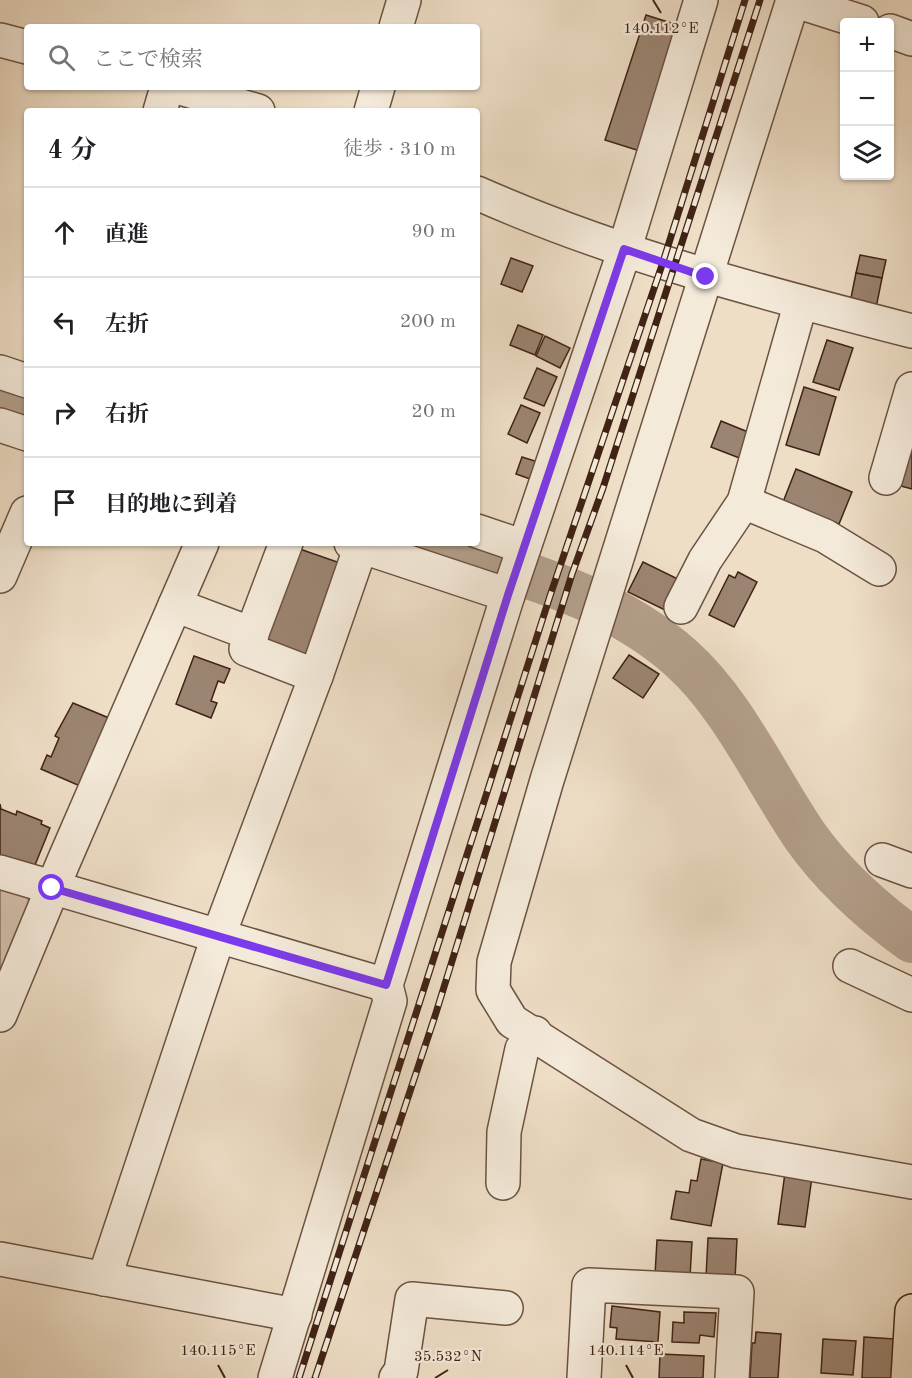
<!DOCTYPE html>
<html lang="ja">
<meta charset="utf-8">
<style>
body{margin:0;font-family:"Old Standard TT","Noto Serif JP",serif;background:#f2f2f2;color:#202124}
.controls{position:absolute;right:18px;top:18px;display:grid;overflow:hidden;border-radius:6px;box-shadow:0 2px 4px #0004}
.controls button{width:54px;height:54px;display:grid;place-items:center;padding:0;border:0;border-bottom:2px solid #e0e0e0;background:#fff;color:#202124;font:30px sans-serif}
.stop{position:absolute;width:18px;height:18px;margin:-14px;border:4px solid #7c3aed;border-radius:50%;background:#fff}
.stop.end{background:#7c3aed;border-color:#fff;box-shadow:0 2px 6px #0008}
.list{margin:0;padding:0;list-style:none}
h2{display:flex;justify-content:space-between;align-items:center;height:78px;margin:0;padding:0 24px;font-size:26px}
h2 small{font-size:20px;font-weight:400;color:#757577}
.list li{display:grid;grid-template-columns:39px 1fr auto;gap:18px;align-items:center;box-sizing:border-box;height:90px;padding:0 24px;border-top:2px solid #e0e0e0}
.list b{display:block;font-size:22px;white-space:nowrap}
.list em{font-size:20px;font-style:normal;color:#757577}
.icon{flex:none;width:33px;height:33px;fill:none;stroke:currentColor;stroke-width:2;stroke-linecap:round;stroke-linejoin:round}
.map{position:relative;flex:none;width:912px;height:1378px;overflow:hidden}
.search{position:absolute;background:#fff;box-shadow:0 2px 4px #0004;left:24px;top:24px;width:456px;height:66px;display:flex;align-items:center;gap:15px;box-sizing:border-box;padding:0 21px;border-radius:6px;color:#757577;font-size:22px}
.panel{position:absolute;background:#fff;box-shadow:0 2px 4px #0004;left:24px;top:108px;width:456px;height:438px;border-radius:6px}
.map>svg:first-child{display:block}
.green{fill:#d1bea8;stroke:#89705e;stroke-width:1.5}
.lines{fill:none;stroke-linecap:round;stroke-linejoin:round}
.river{stroke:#b39e8a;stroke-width:46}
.building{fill:#9b8471;stroke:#412315;stroke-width:1.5}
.minor-casing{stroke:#6c5241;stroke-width:36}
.major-casing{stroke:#412315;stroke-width:36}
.minor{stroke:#f4eada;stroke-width:33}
.major{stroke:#eedec6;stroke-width:33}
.rail-casing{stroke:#412315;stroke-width:7}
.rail{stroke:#f4eada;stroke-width:4.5;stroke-dasharray:14;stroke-linecap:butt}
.route{stroke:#7c3aed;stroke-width:8}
.ticks{fill:none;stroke:#412315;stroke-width:2}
.ticks-label{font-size:15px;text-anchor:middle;fill:#412315;stroke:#f4eada;stroke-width:4.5;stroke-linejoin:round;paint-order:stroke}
</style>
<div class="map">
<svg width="912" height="1378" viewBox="0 0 912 1378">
<rect width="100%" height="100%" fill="#eedec6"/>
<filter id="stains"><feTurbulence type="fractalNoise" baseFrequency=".00333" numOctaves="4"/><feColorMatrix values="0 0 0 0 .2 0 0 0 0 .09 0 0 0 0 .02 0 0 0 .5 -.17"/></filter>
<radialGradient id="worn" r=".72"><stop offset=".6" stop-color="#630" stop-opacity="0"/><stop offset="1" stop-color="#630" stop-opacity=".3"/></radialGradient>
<polygon class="green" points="0,884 24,892 33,908 0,982"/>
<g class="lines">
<g class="river">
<polyline points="0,401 27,410"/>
<path d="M431 543C518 573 610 595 681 658 733 704 766 779 805 836 834 877 872 911 912 940"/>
</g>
</g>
<g class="building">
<polygon points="646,15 681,26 640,151 605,140"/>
<polygon points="860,255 886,260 882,278 856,273"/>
<polygon points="511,258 533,266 522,292 501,284"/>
<polygon points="856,273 882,278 876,308 850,303"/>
<polygon points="518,325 543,335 535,355 510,345"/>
<polygon points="545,336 570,348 560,368 536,356"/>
<polygon points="827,340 853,348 839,390 813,382"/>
<polygon points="537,368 557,377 544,406 524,398"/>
<polygon points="804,387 836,397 819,455 786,445"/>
<polygon points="521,405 540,413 527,443 508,434"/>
<polygon points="721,421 753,434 742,459 711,447"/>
<polygon points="906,451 912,452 912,489 897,485"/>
<polygon points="522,457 538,462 533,480 516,474"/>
<polygon points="796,469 852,492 839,524 783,502"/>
<polygon points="294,547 340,563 305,659 260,642"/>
<polygon points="643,562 682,581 667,611 628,592"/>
<polygon points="738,572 757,582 734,627 709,615 729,575 735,578"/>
<polygon points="629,655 659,674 643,698 613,678"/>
<polygon points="194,656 230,669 224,683 218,681 211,701 217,703 211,718 176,704"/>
<polygon points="73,703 109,718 80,786 41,769 47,755 51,757 59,738 55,736"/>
<polygon points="0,804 1,809 16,815 17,811 42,821 41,824 50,828 33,870 0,856"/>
<polygon points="701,1159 723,1163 711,1226 671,1219 676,1191 689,1193 691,1180 697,1181"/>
<polygon points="785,1173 812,1177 805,1227 778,1224"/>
<polygon points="708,1238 737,1239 735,1279 706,1277"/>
<polygon points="657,1240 692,1242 690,1277 655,1275"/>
<polygon points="612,1306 660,1312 658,1342 616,1339 617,1328 610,1327"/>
<polygon points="684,1312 716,1313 714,1337 700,1335 699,1343 672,1342 673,1322 684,1323"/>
<polygon points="756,1332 781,1334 778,1378 750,1378 752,1343 755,1343"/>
<polygon points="864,1337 894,1339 892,1378 862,1378"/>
<polygon points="823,1339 856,1341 853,1375 821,1373"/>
<polygon points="660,1354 704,1356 703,1378 659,1378"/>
</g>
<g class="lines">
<defs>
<g id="minor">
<polyline points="793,0 547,780 494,962 493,990 512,1021 691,1135 736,1151 912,1182"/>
<polyline points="793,0 862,22"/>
<polyline points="396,27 404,0"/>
<polyline points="890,31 912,39"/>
<polyline points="0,40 27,47"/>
<polyline points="177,87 258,111"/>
<polyline points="160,111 167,87"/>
<polyline points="371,111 378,87"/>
<path d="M477 193C617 255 764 293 912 331"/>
<polyline points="0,372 27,381"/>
<polyline points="0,425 27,434"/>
<polyline points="886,478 912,389"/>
<polyline points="744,502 825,536 879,569"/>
<polyline points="477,531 524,547"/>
<polyline points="286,543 246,649 316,676"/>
<polyline points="351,543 508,595"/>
<polyline points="0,576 27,513"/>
<polyline points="175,605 252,634"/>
<polyline points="681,607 705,560 744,502 801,302"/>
<polyline points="882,860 912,871"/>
<polyline points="0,872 386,985"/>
<polyline points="850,966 912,995"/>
<polyline points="0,1015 63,863 202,543"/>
<polyline points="503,1183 504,1132 522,1049 535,1033"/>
<polyline points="0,1259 295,1315"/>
<polyline points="104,1279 218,937 316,676 361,546"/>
<polyline points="275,1378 390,1001 386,985 508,595 620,264 701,0"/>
<polyline points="396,1378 401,1371 412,1299 506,1308"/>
<polyline points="584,1378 589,1285 737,1292 732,1378"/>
</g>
<polyline id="major" points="908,1378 912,1311"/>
</defs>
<use href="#minor" class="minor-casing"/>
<use href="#major" class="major-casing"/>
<use href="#minor" class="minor"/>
<use href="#major" class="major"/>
<defs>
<g id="rail">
<polyline points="299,1378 550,596 663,262 745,0"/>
<polyline points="315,1378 435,1016 572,574 603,488 760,0"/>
</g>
</defs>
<use href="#rail" class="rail-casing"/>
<use href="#rail" class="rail"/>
</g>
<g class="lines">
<polyline class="route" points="52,888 386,985 508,595 624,249 706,277"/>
</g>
<path class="ticks" d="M653 0 661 13M218 1365 225 1378M626 1365 633 1378M435 1378 448 1370"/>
<g class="ticks-label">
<text x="661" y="33">140.112°E</text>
<text x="218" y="1355">140.115°E</text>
<text x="626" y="1355">140.114°E</text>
<text x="448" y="1361">35.532°N</text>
</g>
<rect width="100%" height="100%" filter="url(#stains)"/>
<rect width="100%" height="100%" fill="url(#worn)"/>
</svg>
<div class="controls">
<button>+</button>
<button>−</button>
<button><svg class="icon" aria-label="layers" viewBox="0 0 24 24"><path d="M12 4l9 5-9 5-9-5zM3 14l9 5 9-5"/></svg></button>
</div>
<div class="stop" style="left:52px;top:888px"></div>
<div class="stop end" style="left:706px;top:277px"></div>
<div class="search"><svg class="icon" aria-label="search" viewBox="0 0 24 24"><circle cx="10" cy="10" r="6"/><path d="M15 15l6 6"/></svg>ここで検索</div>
<section class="panel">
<h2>4 分<small>徒歩 · 310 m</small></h2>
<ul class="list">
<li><svg class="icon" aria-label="ahead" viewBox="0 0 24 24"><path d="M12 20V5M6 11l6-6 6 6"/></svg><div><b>直進</b></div><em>90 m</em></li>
<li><svg class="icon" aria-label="left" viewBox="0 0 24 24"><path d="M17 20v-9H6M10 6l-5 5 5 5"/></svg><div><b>左折</b></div><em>200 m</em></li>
<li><svg class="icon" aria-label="right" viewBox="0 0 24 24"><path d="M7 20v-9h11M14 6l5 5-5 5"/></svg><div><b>右折</b></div><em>20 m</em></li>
<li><svg class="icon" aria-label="arrive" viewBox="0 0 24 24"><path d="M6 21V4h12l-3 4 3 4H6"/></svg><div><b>目的地に到着</b></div></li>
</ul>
</section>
</div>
